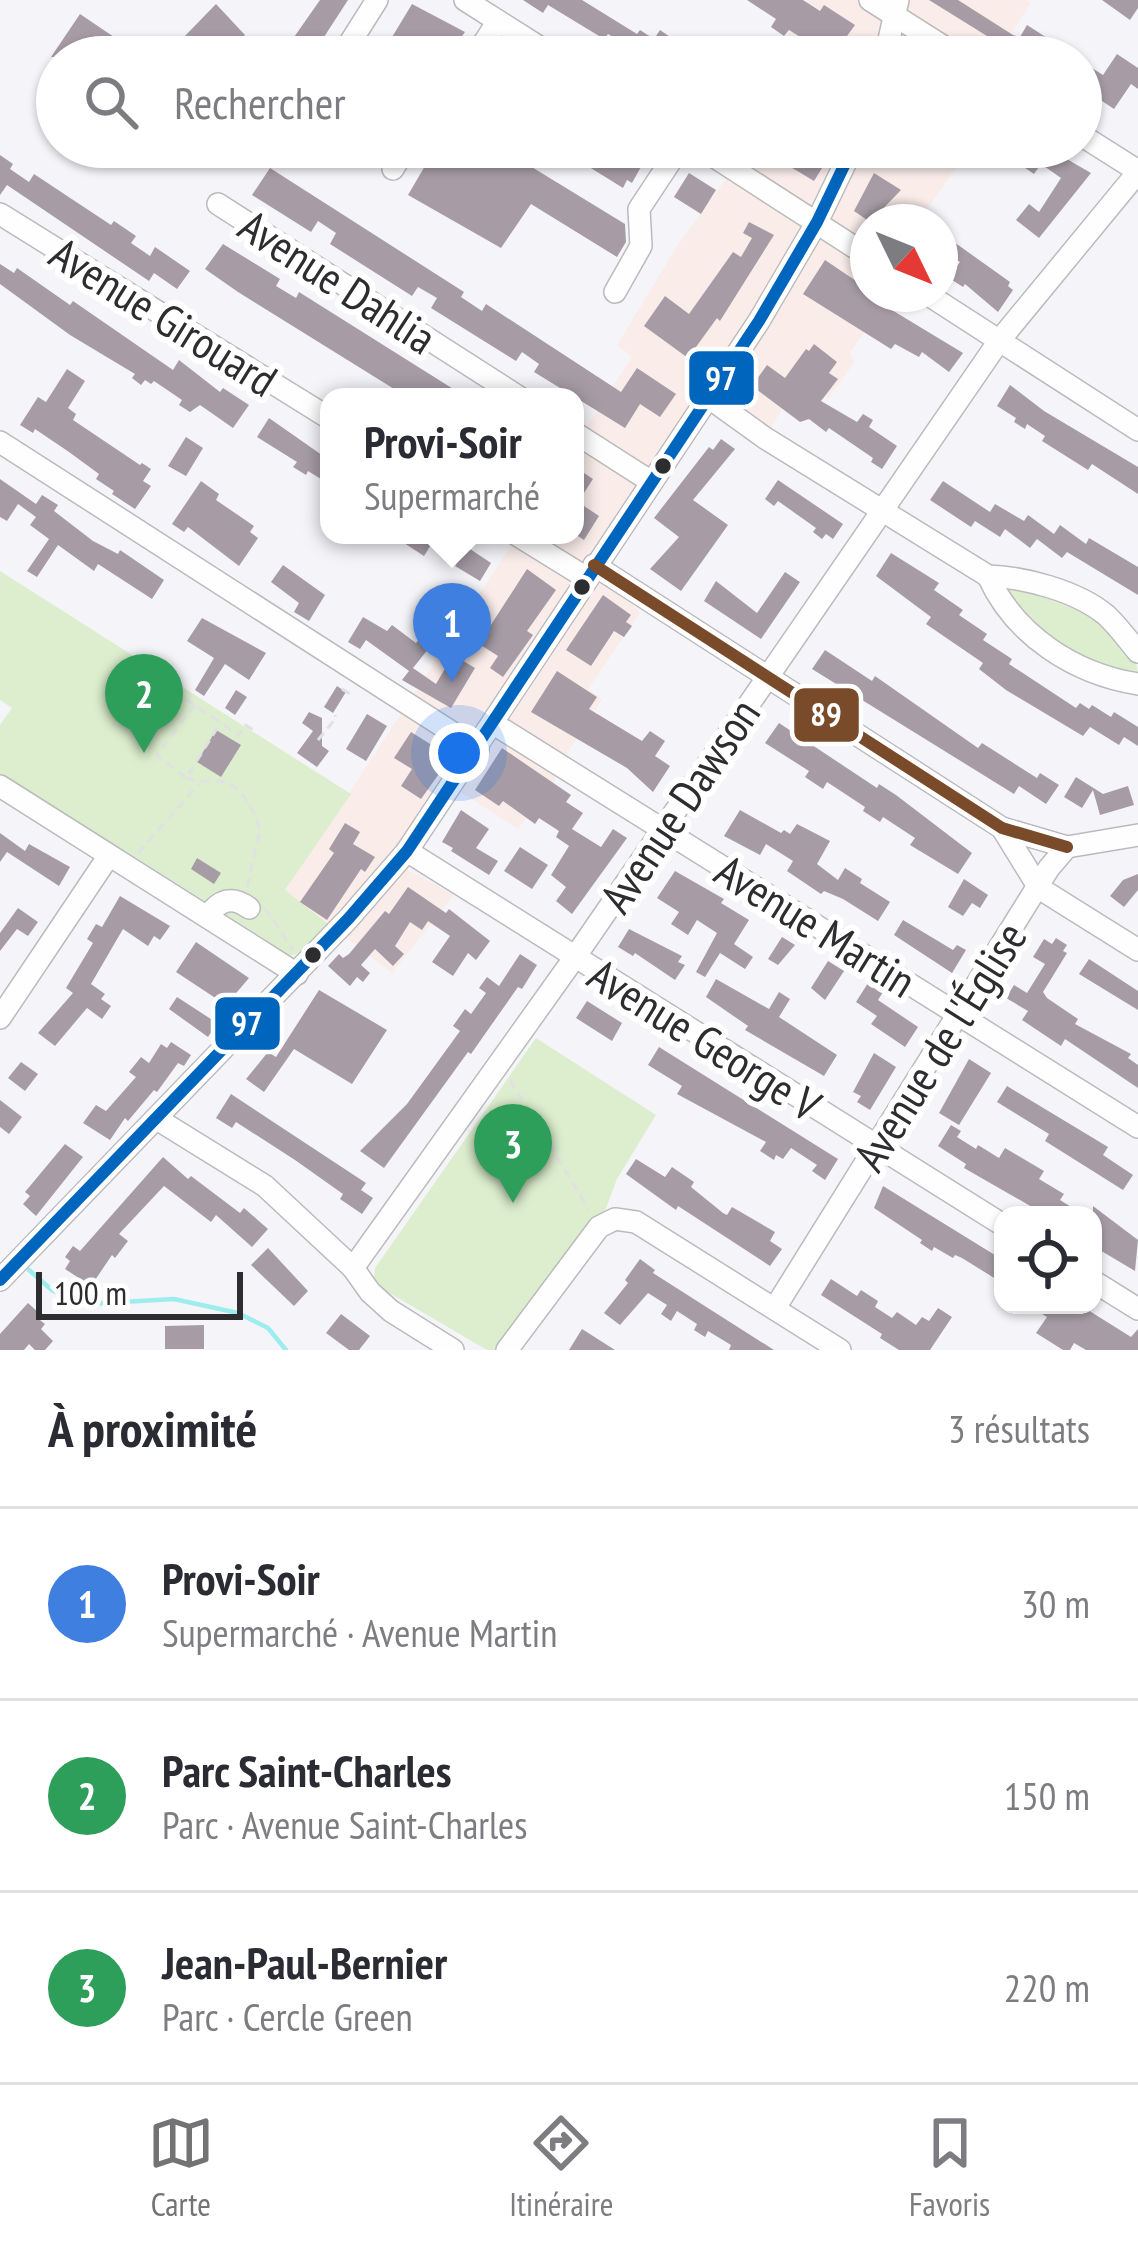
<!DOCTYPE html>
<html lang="fr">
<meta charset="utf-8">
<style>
body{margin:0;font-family:"PT Sans Narrow",sans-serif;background:#f7f7f7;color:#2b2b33}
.controls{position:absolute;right:36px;bottom:36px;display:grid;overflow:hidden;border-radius:24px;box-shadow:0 3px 9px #0004}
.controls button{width:108px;height:108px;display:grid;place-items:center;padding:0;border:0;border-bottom:3px solid #e1e1e2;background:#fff;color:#2b2b33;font:60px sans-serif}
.compass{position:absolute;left:850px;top:204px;width:108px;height:108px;border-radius:50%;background:#fff;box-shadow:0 3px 9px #0004;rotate:133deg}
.scale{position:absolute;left:36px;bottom:30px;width:207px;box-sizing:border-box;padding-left:12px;border:6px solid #2d2d30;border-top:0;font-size:33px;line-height:42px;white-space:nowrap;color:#2d2d30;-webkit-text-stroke:9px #fff;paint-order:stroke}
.you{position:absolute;left:459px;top:753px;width:42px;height:42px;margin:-30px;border:9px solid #fff;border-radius:50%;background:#1a73e8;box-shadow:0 0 0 18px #1a73e833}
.badge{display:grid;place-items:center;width:78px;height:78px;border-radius:50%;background:#737376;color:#fff;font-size:39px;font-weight:700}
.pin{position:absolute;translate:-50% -99px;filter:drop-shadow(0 3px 6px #0008)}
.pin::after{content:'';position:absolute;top:63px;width:42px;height:36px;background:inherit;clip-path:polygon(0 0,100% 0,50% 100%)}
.popup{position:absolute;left:320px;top:388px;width:264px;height:156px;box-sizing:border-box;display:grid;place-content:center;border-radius:24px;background:#fff;filter:drop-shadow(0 3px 9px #0005);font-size:39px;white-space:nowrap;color:#7c7c81}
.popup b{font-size:45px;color:#2b2b33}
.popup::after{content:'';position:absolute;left:50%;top:100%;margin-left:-24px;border:24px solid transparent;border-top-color:#fff}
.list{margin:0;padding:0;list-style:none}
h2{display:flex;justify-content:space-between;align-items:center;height:156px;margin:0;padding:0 48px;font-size:51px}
h2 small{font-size:39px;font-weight:400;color:#7c7c81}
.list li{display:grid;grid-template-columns:78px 1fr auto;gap:36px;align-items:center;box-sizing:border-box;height:192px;padding:0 48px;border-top:3px solid #e1e1e2}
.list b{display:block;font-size:45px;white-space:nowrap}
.list p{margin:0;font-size:39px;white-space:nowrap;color:#7c7c81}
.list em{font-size:39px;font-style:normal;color:#7c7c81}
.icon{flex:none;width:66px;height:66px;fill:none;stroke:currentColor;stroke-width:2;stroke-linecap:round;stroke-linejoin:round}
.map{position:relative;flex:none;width:1138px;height:1350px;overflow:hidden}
.search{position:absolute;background:#fff;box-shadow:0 3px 9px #0004;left:36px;right:36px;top:36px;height:132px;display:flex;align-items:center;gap:30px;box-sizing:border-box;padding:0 42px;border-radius:66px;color:#7c7c81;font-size:45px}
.sheet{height:732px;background:#fff}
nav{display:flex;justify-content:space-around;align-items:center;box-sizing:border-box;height:168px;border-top:3px solid #e1e1e2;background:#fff;font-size:33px;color:#7c7c81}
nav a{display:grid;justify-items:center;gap:6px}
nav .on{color:#737376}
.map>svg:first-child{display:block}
.commercial{fill:#f9ece9}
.green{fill:#dceece}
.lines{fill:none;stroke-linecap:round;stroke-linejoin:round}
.stream{stroke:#9dedee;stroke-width:4.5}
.building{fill:#a79ca6}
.minor-casing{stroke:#bbbbbe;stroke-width:24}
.path{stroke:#e1e1e3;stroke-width:3;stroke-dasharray:9 6;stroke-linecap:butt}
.minor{stroke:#fefefe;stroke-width:21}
.bus-1-casing{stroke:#fff;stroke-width:21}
.bus-2-casing{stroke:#fff;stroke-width:21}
.bus-1{stroke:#0065bd;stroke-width:12}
.bus-2{stroke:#7a4b2a;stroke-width:12}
.bus-dot{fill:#2d2d30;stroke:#fff;stroke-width:4.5}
.labels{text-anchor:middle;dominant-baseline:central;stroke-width:12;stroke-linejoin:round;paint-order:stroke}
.street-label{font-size:45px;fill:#2d2d30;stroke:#fff}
.line-badge{stroke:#fff;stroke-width:4.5}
.badge-label{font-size:33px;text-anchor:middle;font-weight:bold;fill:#fff}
</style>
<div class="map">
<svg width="1138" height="1350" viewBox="0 0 1138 1350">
<rect width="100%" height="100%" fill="#f5f5f9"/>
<g class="commercial">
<polygon points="807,0 1025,0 1031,3 996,57 775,57"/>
<polygon points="749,147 956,147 964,156 918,222 868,222 868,294 890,296 849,354 855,361 828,399 799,380 765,438 708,398 594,565 640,613 588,689 602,699 562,762 552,785 518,829 456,789 403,867 454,895 392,973 285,891 518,535 575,535 575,445 632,357 617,345 677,246"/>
</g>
<g class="green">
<polygon points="0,571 351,794 285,890 328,924 296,955 282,955 271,943 126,851 91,839 0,780 0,725 12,708 0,700"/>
<path d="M1009 584 1092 616 1136 663 1138 673C1081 673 1042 629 1004 591Z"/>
<polygon points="536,1038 656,1115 617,1179 599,1227 495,1350 487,1350 381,1288 374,1279 375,1268"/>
</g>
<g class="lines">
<polyline class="stream" points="29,1270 53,1291 87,1304 174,1299 238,1313 268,1328 286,1350"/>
</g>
<g class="building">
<polygon points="320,0 348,0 313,54 292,40"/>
<polygon points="523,0 582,0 637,34 640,30 654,39 660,30 699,57 633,57 625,51 628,46 608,34 604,39 548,5 543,13"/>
<polygon points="747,0 803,0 820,11 824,5 855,25 832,57 789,30 784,36 771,27 776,19"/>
<polygon points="929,0 958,0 1013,35 1020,37 1027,25 1077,57 1021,57"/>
<polygon points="1102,0 1138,0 1138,8 1130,20"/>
<polygon points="216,4 245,35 223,57 199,57 182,39"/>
<polygon points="412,4 465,32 447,57 380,57"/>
<polygon points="80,14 114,37 108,45 126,57 51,57"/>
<polygon points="1117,54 1138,68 1138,89 1131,84 1114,109 1081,87 1081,61 1103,75"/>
<polygon points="436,147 499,147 625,224 626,242 617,257 531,204 501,248 408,195"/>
<polygon points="572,147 604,147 598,154 616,168 628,147 652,147 632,183 627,180 623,188 586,165 589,161"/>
<polygon points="794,147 835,147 814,181 784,163"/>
<polygon points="899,147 944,147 931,167"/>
<polygon points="994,147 1046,147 1091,173 1039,238 1016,220 1029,204 1039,212 1061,178 1041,164 1034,174"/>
<polygon points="0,155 13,164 10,169 29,182 34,174 111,225 114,221 136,236 131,243 150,256 155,247 190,271 177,289 154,273 149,281 7,185 0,195"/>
<polygon points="270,168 464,292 461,297 482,311 486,304 621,392 637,368 676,394 660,417 640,404 625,428 534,372 539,364 522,352 516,361 431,308 437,298 418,287 412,296 330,244 336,233 318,221 311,232 252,195"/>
<polygon points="689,173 716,190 701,214 674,197"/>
<polygon points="874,173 901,190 870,222 854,211"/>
<polygon points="749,222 774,235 720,321 717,318 688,358 644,326 665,296 689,314 733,252 741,257 752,238 743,233"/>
<polygon points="940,232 1010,282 1008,286 1013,290 998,312 965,284 963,287 949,278 960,262 940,248"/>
<polygon points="223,244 280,279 276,286 296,298 299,292 466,397 407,397 238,292 205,269"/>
<polygon points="825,260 868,289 868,294 880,297 877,301 963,353 949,372 922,352 919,357 895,344 891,349 803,294"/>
<polygon points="0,264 14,273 17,268 70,305 73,301 173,370 179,360 220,392 223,388 249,405 233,428 200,405 190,412 179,405 182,400 154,381 151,384 145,380 141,385 132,378 135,374 70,335 0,284"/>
<polygon points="814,344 837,362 829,373 838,379 821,401 857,422 863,414 873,420 869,427 897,446 882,469 871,462 873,458 829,428 826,432 809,419 800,422 752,386 767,365 785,378 806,349 809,351"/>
<polygon points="67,369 85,381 68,408 76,414 73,420 140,465 142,463 151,469 143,481 151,486 135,509 112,494 114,491 96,479 99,474 69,452 35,429 33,433 20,425 38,397 46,402"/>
<polygon points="1010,385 1044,411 1138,467 1138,494 1092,464 1088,470 1042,441 1045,436 1027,424 1025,429 1014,422 1016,418 997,406"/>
<polygon points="269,418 329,460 329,484 308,471 306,475 293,467 297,462 257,437"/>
<polygon points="186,437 203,448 186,476 168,466"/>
<polygon points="721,439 735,449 693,500 728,525 681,591 650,569 679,537 654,518 709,447 713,450"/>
<polygon points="575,467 593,479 578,502 599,516 584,540 575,534"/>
<polygon points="0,479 36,504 42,495 58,505 54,511 93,541 118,554 120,550 164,580 152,599 98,564 94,571 58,545 37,577 27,571 49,539 30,525 36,517 18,504 7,521 0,517"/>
<polygon points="778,480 843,524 833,539 826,534 822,539 813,532 816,528 778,501 774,506 765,499"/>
<polygon points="201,481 219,494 216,500 254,526 250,532 258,538 239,566 188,527 184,532 172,524"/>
<polygon points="943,481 990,512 995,504 1024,521 1028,515 1054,534 1060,525 1086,544 1089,538 1138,567 1138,595 1067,552 1062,558 1037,539 1030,548 1005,529 1000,537 975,521 971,527 930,500"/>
<polygon points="409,535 437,535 424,556 404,543"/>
<polygon points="467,547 491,563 480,581 455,566"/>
<polygon points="891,553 939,583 934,590 963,610 959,615 987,634 983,640 1012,659 1009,664 1076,708 1080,703 1089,709 1092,705 1111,717 1114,712 1138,727 1138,746 1124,737 1119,745 1090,727 1083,736 1006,690 979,669 983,663 926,624 931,617 876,576"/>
<polygon points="283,565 325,595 309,621 294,612 299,603 271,582"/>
<polygon points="527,569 556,590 527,631 533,635 503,677 490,668 498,656 473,640 479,630 485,634"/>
<polygon points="785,572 800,582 761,639 704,601 716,581 757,613"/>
<polygon points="603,595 631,615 626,622 632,626 624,637 614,631 591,666 566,650"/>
<polygon points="363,617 387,631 392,625 416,643 423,635 433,643 413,668 436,684 453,655 475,668 451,708 402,680 409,671 366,640 360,649 348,642"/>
<polygon points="202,618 266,653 249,680 225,664 204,696 195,690 214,658 187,641"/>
<polygon points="825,650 872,681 875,676 978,748 982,743 1037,778 1040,773 1059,785 1046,804 1019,786 1014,794 812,669"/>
<polygon points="557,671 597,697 589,709 642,741 650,731 665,741 655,756 670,766 653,792 627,768 531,712"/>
<polygon points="337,686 346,692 333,713 324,707"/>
<polygon points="236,690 247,697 235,715 225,708"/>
<polygon points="309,712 322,718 322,746 329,751 317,767 297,753 313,731 302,723"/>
<polygon points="367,714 387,726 366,761 346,749"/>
<polygon points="779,723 877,788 879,784 896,795 972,853 958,874 910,845 915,838 883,817 880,822 863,811 865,807 827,782 823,789 805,777 809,771 765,743"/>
<polygon points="216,730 241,745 221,777 197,762"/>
<polygon points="411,732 451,757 421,799 401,786 412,769 394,758"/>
<polygon points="502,748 571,795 566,802 583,813 572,829 601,847 613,829 627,838 572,914 556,901 566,887 551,875 569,846 556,837 559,831 539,818 535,824 503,801 499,806 475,790"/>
<polygon points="1076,777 1103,794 1128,786 1134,805 1100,815 1093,790 1082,808 1064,797"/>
<polygon points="461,810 489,829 476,848 498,861 489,875 451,851 453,848 442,842"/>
<polygon points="740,810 781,833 784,830 790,834 797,824 830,841 817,864 838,880 845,868 862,879 860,883 890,902 878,921 843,899 824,891 821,894 787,871 793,861 766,844 760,855 724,836"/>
<polygon points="345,823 360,832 353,844 375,857 365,872 361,869 327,920 300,902 334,853 329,849"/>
<polygon points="0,833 25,851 29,844 70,867 59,886 7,852 0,862"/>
<polygon points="520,847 548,865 532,889 504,871"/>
<polygon points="197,858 221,873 214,884 191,869"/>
<polygon points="675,871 724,899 721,903 749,920 734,944 753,957 745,969 720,953 705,977 696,972 717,933 697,920 688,935 671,924 679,912 657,898"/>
<polygon points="1138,874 1138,890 1124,907 1110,896 1123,880"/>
<polygon points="964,879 988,895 980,908 972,903 963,916 948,907"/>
<polygon points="408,887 446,913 449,909 490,941 476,960 468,953 453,976 432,962 450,936 428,921 422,930 410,922 395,946 404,954 393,966 375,949 361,965 370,973 363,982 357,977 350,986 328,966 339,954 343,958 349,954 385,911 389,914"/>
<polygon points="120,896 170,926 160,940 154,936 148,946 123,929 91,984 105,994 101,999 111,1006 102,1019 87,1008 55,1046 38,1033 73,993 66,988 93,943 87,939 96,924 102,927"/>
<polygon points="18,908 38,922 28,936 17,929 0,951 0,933"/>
<polygon points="903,920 953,950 957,945 966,950 952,973 894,935"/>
<polygon points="629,929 682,956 678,962 685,965 675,980 635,953 633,956 618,947"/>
<polygon points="782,937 795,945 778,965 768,959"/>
<polygon points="1056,938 1067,945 1063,951 1067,953 1043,992 1047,998 1078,1019 1075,1024 1131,1054 1128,1058 1138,1065 1138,1088 1065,1039 1061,1046 1022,1020 1028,1011 1006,998 1014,985 1027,993 1045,964 1033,957 1044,939 1052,944"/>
<polygon points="196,942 249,978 226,1005 176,972"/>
<polygon points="520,954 537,965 522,989 518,987 471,1054 468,1052 384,1168 360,1151 407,1104 460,1031 453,1026 465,1009 471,1014 486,993 479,988 487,977 499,986"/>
<polygon points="1089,959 1138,991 1138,1010 1079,974"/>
<polygon points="828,961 844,971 825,1000 811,988"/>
<polygon points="716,979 769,1009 779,992 790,999 779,1017 837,1055 824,1076 745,1030 748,1026 706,997"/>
<polygon points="868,983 883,992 878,1000 918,1027 905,1047 871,1024 877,1016 856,1002"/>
<polygon points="319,990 387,1030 352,1084 294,1049 264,1092 246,1079 268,1052 276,1057"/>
<polygon points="177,997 217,1023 208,1037 169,1009"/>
<polygon points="587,1001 622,1023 612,1041 576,1018"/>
<polygon points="171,1042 191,1055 184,1066 178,1063 157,1092 154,1090 128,1121 125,1118 110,1140 83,1123 96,1105 106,1111 136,1077 129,1072 141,1057 149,1063 161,1044 167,1048"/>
<polygon points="659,1047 838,1159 825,1180 812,1171 817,1165 791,1148 783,1159 776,1155 774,1160 760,1151 766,1142 677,1094 682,1086 648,1065"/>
<polygon points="874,1053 896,1067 870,1110 857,1102 861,1096 853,1092"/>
<polygon points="969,1059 991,1073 959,1125 939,1113"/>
<polygon points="21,1062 38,1074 25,1091 8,1078"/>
<polygon points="1007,1086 1108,1147 1103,1155 1133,1175 1123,1190 1045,1141 1049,1134 997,1102"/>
<polygon points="231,1094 366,1183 361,1190 373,1198 362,1214 340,1199 343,1194 295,1160 236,1122 232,1128 216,1118"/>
<polygon points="0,1100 22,1117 9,1134 0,1127"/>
<polygon points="951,1125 961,1131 957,1137 976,1149 978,1145 999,1158 1005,1148 1044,1171 1039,1179 1064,1194 1060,1200 1084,1215 1046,1215 964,1168 966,1164 938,1146"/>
<polygon points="65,1144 83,1157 36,1216 23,1204 30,1196 25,1192"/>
<polygon points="163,1157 188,1179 191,1176 240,1213 244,1208 268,1229 252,1247 216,1215 211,1222 164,1186 119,1234 128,1241 115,1258 112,1255 91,1286 65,1269 70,1261 65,1257 73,1246 80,1251"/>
<polygon points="636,1159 665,1177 672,1167 694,1182 691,1187 723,1213 727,1215 732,1207 775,1232 770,1241 782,1249 770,1266 678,1206 676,1210 626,1174"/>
<polygon points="883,1186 1003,1260 999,1281 962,1258 955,1255 953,1258 934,1247 932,1251 920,1243 922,1240 874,1208"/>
<polygon points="1093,1206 1138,1240 1135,1271 1093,1246"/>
<polygon points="268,1248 308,1291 294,1306 251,1265"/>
<polygon points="640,1259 655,1270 653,1273 774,1350 729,1350 731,1345 708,1331 705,1337 694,1330 697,1324 677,1311 671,1321 661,1314 667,1305 648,1293 620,1325 604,1313 628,1283 625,1280"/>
<polygon points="831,1279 857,1296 861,1290 878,1301 875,1307 892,1318 897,1312 916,1325 922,1317 929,1321 938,1308 952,1317 930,1350 899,1350 880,1338 882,1334 821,1295"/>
<polygon points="28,1303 39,1313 36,1317 45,1324 41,1329 53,1341 45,1350 35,1350 29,1344 24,1350 0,1350 0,1334"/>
<polygon points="1027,1305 1080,1305 1131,1337 1138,1329 1138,1350 1086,1350 1074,1343 1070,1350 1063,1350 1036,1333 1047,1317"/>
<polygon points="341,1314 370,1336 359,1350 349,1350 326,1333"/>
<polygon points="204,1325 204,1349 165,1349 165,1326"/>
<polygon points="582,1329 615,1350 569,1350"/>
</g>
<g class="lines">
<defs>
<g id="minor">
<polyline points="465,0 555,57"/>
<polyline points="870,0 960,57"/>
<polyline points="341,57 377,0"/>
<polyline points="475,57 498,21"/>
<polyline points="885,57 898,0"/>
<polyline points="1081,135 1138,171"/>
<polyline points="699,147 868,256"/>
<polyline points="393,169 406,147"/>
<polyline points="218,204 519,397"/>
<polyline points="0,214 329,418"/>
<polyline points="615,292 641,246 639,209 680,147"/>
<polyline points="927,294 1138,430"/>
<path d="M708 397 765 438 988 576C1024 577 1077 591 1106 615 1118 626 1128 640 1138 652"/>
<polyline points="575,433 650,481"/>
<polyline points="0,442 478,749"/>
<polyline points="517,535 585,577"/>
<polyline points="594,565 1002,828 1067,847"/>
<path d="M988 576C1015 636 1075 674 1138 684"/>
<polyline points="494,724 1138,1127"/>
<polyline points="0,786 297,974"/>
<polyline points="1002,828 1039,888 1138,950"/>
<polyline points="407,851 1003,1225"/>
<path d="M207 917C219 900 232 895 249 908"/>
<polyline points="0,1018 108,857"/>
<polyline points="157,1119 265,1186 353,1268 370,1292 391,1311 453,1350"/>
<polyline points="353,1268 575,957 999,341 1138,172"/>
<polyline points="0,1280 349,918 407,851 759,321 817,222 853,147"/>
<polyline points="1093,1281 1138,1309"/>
<polyline points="775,1308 1049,868 1067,847 1138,835"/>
<polyline points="507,1350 599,1227 615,1219 636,1222 840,1350"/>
</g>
</defs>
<use href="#minor" class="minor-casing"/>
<g class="path">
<polyline points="145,664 142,670 239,735 245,725 255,731"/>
<polyline points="342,689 350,694"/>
<polyline points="195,705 157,755 186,778 221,722"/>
<polyline points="318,740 336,718 335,715"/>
<path d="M186 778C200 783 212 780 225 782 242 786 256 815 260 830L247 887"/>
<polyline points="138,853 199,784"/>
<polyline points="265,908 293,950"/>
<polyline points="510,1080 589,1210"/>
</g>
<use href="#minor" class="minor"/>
<defs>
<polyline id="bus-1" points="0,1280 349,918 407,851 759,321 817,222 853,147"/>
<polyline id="bus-2" points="594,565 1002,828 1067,847"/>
</defs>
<use href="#bus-1" class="bus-1-casing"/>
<use href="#bus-2" class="bus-2-casing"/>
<use href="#bus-1" class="bus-1"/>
<use href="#bus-2" class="bus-2"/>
</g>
<g class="bus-dot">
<circle cx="663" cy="466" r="10"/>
<circle cx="582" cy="587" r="10"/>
<circle cx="313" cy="955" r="10"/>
</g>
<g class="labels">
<g class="street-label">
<text transform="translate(338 281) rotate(33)">Avenue Dahlia</text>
<text transform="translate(164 316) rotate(32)">Avenue Girouard</text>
<text transform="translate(679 805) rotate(-56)">Avenue Dawson</text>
<text transform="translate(816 925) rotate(32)">Avenue Martin</text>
<text transform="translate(705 1039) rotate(32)">Avenue George V</text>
<text transform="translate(939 1046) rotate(-58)">Avenue de l'Église</text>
</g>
</g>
<g class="line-badge">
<rect x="687" y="349" width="69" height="58" rx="12" fill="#0065bd"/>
<rect x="792" y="686" width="69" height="58" rx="12" fill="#7a4b2a"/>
<rect x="213" y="995" width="69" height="57" rx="12" fill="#0065bd"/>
</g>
<g class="badge-label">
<text x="721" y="390">97</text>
<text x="826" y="726">89</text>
<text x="247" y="1035">97</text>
</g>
</svg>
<div class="controls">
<button><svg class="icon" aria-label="locate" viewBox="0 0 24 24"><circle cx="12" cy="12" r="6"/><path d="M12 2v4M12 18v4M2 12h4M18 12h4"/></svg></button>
</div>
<svg class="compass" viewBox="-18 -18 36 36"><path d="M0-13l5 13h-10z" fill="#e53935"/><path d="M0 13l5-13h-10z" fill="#7c7c81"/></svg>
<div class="scale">100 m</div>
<div class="you"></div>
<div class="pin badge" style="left:452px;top:682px;background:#3f7fe0">1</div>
<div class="popup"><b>Provi-Soir</b>Supermarché</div>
<div class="pin badge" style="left:144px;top:753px;background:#2e9e5b">2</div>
<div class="pin badge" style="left:513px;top:1203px;background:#2e9e5b">3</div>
<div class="search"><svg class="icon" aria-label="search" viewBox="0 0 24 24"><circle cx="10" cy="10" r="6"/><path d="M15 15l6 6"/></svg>Rechercher</div>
</div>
<section class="sheet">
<h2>À proximité<small>3 résultats</small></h2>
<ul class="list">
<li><span class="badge" style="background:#3f7fe0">1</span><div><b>Provi-Soir</b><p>Supermarché · Avenue Martin</p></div><em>30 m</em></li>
<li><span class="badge" style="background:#2e9e5b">2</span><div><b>Parc Saint-Charles</b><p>Parc · Avenue Saint-Charles</p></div><em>150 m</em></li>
<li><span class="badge" style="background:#2e9e5b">3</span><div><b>Jean-Paul-Bernier</b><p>Parc · Cercle Green</p></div><em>220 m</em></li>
</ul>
</section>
<nav>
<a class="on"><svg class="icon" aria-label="map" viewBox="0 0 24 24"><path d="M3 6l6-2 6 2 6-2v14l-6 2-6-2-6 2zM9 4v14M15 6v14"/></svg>Carte</a>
<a><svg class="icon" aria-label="directions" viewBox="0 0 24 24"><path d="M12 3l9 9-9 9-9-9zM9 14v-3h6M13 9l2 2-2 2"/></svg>Itinéraire</a>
<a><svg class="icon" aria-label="saved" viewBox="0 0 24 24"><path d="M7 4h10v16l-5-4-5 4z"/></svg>Favoris</a>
</nav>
